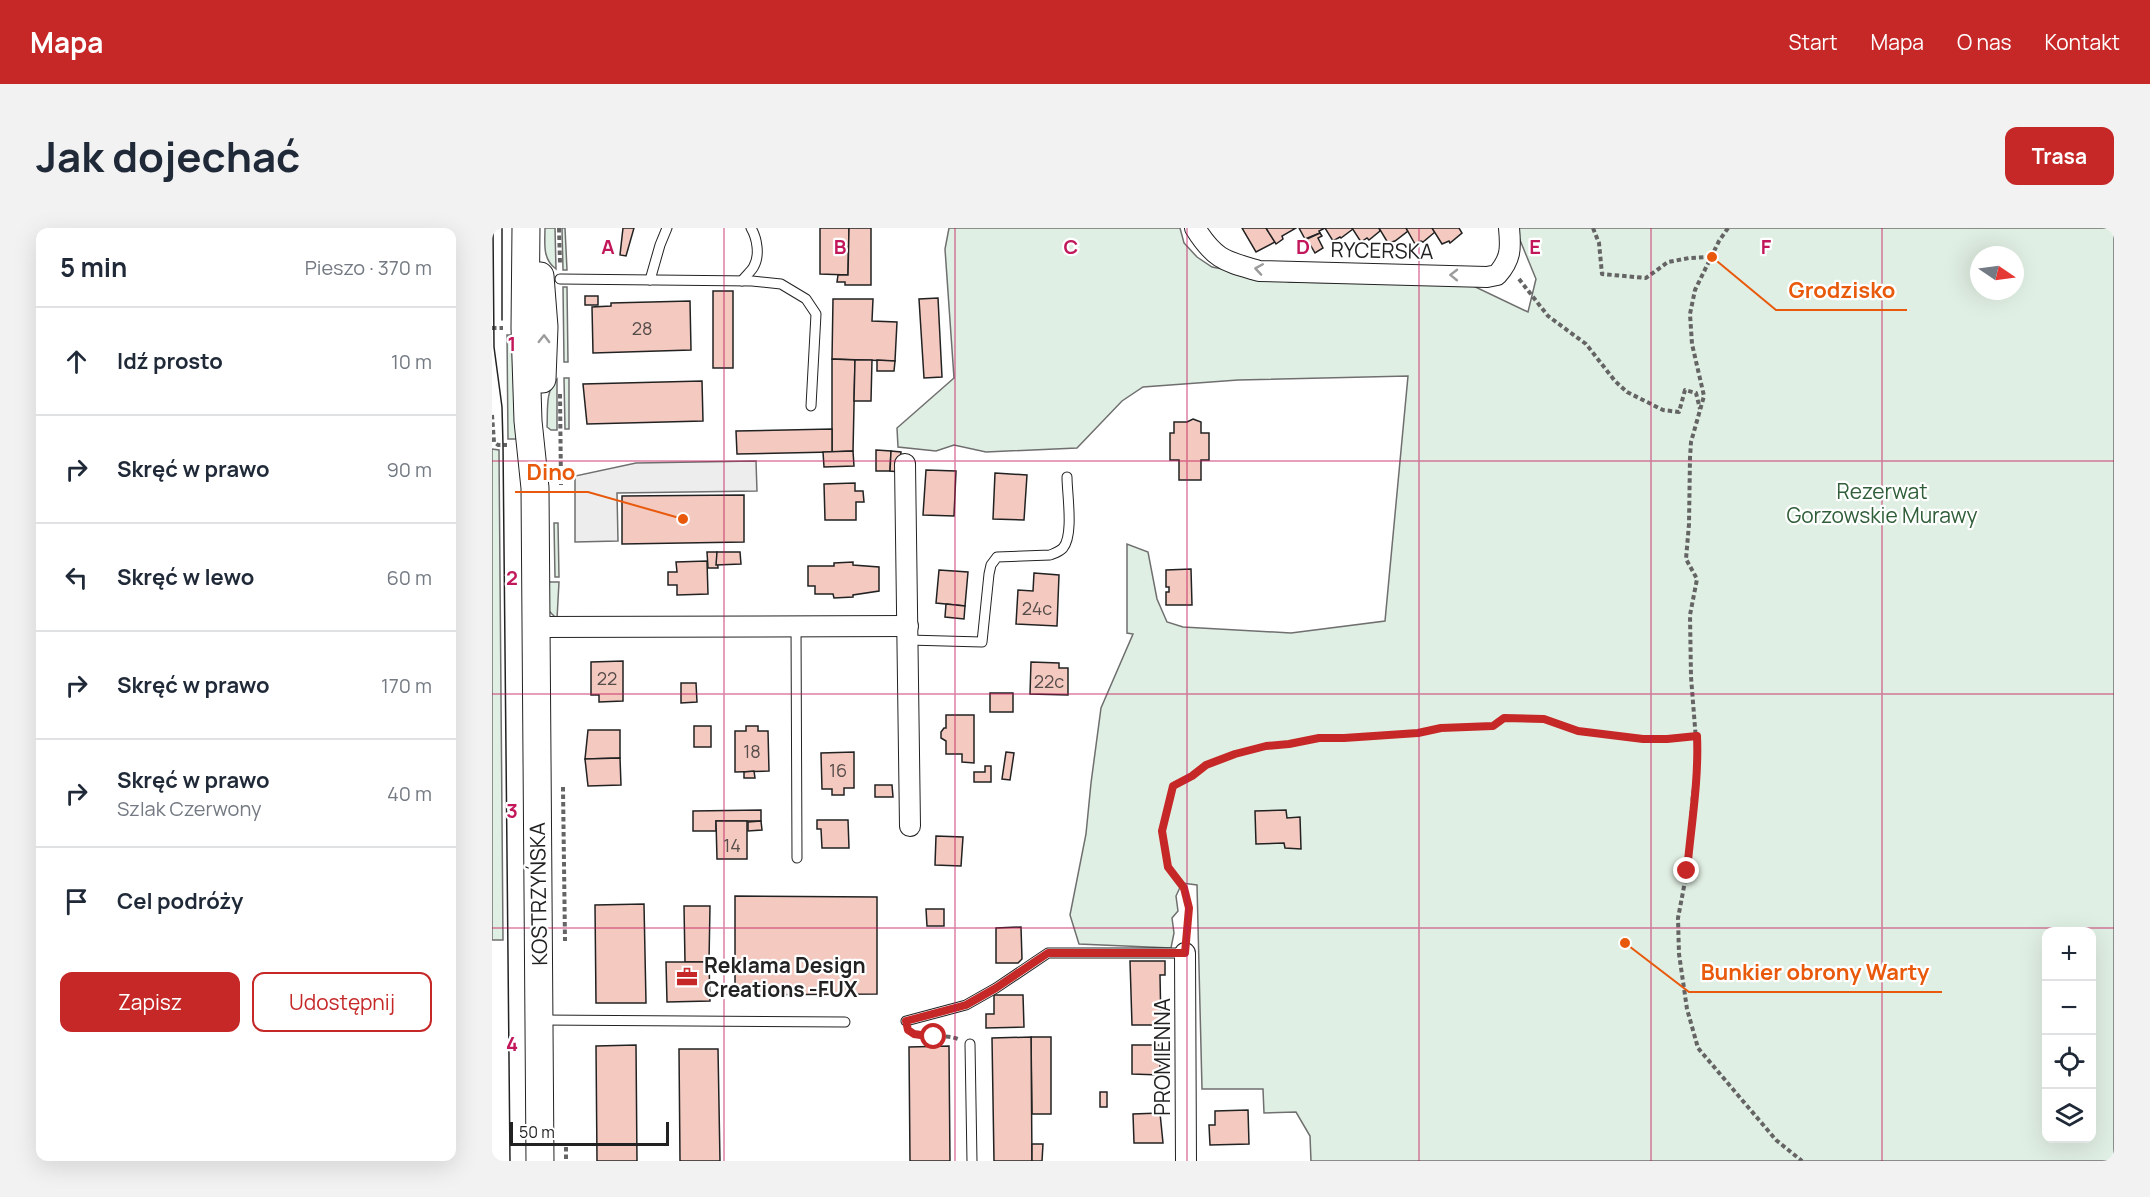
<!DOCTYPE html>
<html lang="pl">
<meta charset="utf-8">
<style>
body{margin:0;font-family:Manrope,sans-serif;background:#f2f2f3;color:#1f2937}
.controls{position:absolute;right:18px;bottom:18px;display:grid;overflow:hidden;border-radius:12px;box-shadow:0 6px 24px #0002}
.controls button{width:54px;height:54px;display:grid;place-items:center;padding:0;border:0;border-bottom:2px solid #e0e1e3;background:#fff;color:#1f2937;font:30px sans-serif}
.compass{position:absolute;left:1478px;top:18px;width:54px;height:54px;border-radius:50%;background:#fff;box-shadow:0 6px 24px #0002;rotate:103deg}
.scale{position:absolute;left:18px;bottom:15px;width:159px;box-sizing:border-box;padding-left:6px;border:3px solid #222;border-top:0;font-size:16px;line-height:21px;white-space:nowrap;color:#222;-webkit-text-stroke:4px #fff;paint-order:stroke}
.stop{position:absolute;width:18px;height:18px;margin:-14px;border:4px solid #c62828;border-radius:50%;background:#fff}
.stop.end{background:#c62828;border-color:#fff;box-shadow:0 2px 6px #0008}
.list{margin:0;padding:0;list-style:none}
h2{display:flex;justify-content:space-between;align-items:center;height:78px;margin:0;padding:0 24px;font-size:26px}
h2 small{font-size:20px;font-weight:400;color:#747a83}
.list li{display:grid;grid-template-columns:39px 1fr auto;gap:18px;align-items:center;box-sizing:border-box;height:108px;padding:0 24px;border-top:2px solid #e0e1e3}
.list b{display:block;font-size:22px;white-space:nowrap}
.list p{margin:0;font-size:20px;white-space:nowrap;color:#747a83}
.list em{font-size:20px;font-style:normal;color:#747a83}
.actions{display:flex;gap:12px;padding:18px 24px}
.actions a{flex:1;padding:14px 0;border:2px solid #c62828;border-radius:12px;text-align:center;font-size:21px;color:#c62828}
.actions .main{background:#c62828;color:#fff}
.icon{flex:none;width:33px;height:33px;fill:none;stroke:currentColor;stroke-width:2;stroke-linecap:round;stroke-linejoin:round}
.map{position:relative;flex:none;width:1622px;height:933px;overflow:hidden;border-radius:12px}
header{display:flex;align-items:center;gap:36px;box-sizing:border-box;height:84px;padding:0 30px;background:#c62828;color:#fff}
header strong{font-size:28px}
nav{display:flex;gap:33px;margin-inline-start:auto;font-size:21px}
.intro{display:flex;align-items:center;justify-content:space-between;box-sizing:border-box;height:144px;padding:0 36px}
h1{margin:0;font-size:42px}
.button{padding:15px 27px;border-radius:12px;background:#c62828;color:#fff;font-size:21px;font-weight:700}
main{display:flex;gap:36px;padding:0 36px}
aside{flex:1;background:#fff;border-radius:12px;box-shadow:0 6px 24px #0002}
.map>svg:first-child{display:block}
.green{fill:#e0efe3;stroke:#6f6f6f;stroke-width:1.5;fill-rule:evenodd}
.parking{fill:#ededed;stroke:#6f6f6f;stroke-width:1.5}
.building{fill:#f3c9c0;stroke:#222;stroke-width:1.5}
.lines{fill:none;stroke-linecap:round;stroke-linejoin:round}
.service-casing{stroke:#222;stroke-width:11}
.minor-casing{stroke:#222;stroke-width:22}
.secondary-casing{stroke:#222;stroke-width:29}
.path{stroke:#646464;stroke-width:4;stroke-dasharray:4.5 3;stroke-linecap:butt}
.service{stroke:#fff;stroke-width:9}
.minor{stroke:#fff;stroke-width:20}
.secondary{stroke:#fff;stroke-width:27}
.tram{stroke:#222;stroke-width:1.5}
.oneway{stroke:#9c9c9c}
.route{stroke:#c62828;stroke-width:8}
.grid{fill:none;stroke:#c2185b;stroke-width:1.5;stroke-opacity:0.55}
.labels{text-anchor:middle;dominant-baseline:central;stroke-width:4.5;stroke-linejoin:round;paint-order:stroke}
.number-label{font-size:18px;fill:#564c4a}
.street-label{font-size:21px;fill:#222;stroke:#fff}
.park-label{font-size:21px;fill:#2f5e38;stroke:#fff}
.poi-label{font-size:21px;font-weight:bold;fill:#222;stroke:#fff;text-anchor:start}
.grid-label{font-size:20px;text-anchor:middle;font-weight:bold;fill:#c2185b;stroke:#fff;stroke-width:4.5;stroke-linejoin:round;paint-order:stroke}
.leader{fill:none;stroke:#e8590c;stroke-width:2}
.callout-dot{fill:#e8590c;stroke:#fff;stroke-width:2}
.callout-label{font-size:22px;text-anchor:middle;font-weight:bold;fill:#e8590c;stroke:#fff;stroke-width:4.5;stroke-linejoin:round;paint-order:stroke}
</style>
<header>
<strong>Mapa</strong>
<nav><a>Start</a><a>Mapa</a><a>O nas</a><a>Kontakt</a></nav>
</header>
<div class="intro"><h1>Jak dojechać</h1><a class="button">Trasa</a></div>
<main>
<aside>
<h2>5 min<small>Pieszo · 370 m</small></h2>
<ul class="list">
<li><svg class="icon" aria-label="ahead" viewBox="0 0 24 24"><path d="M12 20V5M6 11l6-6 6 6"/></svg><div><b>Idź prosto</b></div><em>10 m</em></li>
<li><svg class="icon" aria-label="right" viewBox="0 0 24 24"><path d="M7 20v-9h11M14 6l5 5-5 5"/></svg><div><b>Skręć w prawo</b></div><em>90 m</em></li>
<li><svg class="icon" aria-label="left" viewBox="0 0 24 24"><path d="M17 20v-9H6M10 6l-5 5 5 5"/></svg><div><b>Skręć w lewo</b></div><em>60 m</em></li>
<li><svg class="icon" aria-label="right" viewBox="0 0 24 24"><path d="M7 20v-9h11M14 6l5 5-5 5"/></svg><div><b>Skręć w prawo</b></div><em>170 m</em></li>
<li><svg class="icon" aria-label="right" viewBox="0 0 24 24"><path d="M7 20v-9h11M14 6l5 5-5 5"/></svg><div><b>Skręć w prawo</b><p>Szlak Czerwony</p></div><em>40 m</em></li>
<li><svg class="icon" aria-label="arrive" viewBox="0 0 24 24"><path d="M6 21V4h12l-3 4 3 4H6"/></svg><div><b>Cel podróży</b></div></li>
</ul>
<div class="actions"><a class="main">Zapisz</a><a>Udostępnij</a></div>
</aside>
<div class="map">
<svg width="1622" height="933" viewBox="0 0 1622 933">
<rect width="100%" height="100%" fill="#fff"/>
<g class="green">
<path d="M53 0H63L64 41C50 31 53 15 53 0Z"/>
<polygon points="70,0 73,0 75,42 71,42"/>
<path d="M457 0H688L692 15 705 29 720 39 798 54 931 56 971 53 1036 84 1044 51 1023 0H1622V933H819L818 908 804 884 772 885 771 861H710L705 657 690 655 684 668 686 683 680 690 682 705 679 720 587 716 578 687 594 606 599 555 609 480 641 406 635 405V316L656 324 665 371 675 394 691 399 799 405 893 393 916 148 746 152 651 159 630 173 585 220 494 224 462 217 444 223 406 219 405 200 462 150 453 21ZM1487 27H1523V63H1487ZM1554 704H1600V910H1554Z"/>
<polygon points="71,59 75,59 76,134 72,134"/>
<polygon points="15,107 26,107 28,211 16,211"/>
<polygon points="72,150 77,150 77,201 73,201"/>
<path d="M65 151V202H59L55 199C56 183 53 163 65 151Z"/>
<polygon points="0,221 7,222 11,712 0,712"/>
<polygon points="62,295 66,295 67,349 63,349"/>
<polygon points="56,354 67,354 65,391 57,383"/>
</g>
<polygon class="parking" points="264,233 265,263 125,265 126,313 83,314 83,248 144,235"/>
<g class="building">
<polygon points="131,0 142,0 134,28 128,27"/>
<polygon points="328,0 357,0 356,47 328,46"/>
<polygon points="357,0 379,0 379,57 353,57 353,54 345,54 346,47 356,47"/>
<polygon points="750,0 774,0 783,14 764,24"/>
<polygon points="774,0 804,0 790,8 791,11 784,16"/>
<polygon points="807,0 833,0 827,3 828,5 813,11"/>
<polygon points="833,0 860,0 861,1 849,10 848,9 841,13"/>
<polygon points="860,0 887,0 888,3 877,12 875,10 869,14"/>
<polygon points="887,0 914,0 916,3 903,13 896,15"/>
<polygon points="914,0 940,0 943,4 931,14 929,13 923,16"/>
<polygon points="940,0 967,0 970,5 958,15 957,13 950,16"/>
<polygon points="828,5 830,8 826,10 831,20 823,25 815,11"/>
<rect x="221" y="63" width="20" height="77"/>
<rect x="93" y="68" width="13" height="9"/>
<polygon points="446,70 450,149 432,150 427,71"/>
<polygon points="341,71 381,71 380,93 405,94 403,133 340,131"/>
<polygon points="198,73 199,122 101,125 100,79 119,78 119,75"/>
<polygon points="340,131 363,132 361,223 340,224"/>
<polygon points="363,132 380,132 379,173 362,173"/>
<polygon points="385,132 403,133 402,143 385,143"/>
<polygon points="210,153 211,193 95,196 91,156"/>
<polygon points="701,191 709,194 709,205 717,205 717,232 709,232 709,252 687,252 687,232 678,232 678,205 682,205 682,194 695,194"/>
<polygon points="340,201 340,224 245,226 244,203"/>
<polygon points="384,222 399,223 398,243 384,243"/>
<polygon points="361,223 362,238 332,239 331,224"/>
<polygon points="399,223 409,224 407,244 398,243"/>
<polygon points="434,242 464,243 462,288 431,287"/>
<polygon points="503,245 535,247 532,292 501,291"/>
<polygon points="363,255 363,263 371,263 372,274 364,274 364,292 333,292 332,256"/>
<polygon points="252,267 252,314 130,316 130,268"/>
<polygon points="215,324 225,324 226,340 216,340"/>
<polygon points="225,324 248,324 249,336 224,337"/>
<polygon points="215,333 216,366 185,367 185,357 176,357 176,344 185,344 184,334"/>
<polygon points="361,334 361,337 387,339 387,363 361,367 361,369 342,370 341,366 323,366 323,358 316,358 316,338 342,338 342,335"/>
<polygon points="699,341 700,377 674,377 674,364 677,364 677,359 674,359 674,342"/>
<polygon points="447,342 476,344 473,378 444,375"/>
<polygon points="542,345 567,347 565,398 524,396 526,362 541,363"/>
<polygon points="454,376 473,378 472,391 453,389"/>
<polygon points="131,433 131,473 107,474 107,467 99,467 99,434"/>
<polygon points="539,434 567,435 567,440 576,440 576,467 538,466"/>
<polygon points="189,455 204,455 205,474 189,475"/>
<rect x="498" y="465" width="23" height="19"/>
<polygon points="454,487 482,487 482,535 470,534 470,526 454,526 454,513 449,510 449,504 452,500 454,500"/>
<rect x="202" y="498" width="17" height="21"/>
<polygon points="254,498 266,498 266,503 276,503 277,543 243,544 243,503 254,503"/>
<polygon points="96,502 128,502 128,530 93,531"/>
<polygon points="362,524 362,560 352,560 352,567 340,567 340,561 330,561 329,525"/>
<polygon points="514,524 522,525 518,552 510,551"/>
<polygon points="128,530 129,557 96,558 93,531"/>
<polygon points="493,538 499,538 499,554 482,554 482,544 493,544"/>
<polygon points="262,543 263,550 252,550 252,544"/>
<polygon points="383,557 400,557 401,569 383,569"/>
<polygon points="269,582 269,593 224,593 224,603 201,603 201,583"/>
<polygon points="794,582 795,590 808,589 809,621 793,620 792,615 764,616 763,583"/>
<polygon points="325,592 356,592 357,620 330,620 329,601 325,601"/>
<polygon points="224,593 255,593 255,631 225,631"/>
<polygon points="269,593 270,602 256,603 256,594"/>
<polygon points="444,608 471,609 469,638 443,637"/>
<polygon points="243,668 385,669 385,766 243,767"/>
<polygon points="152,676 154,775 104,775 103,677"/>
<polygon points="192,678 218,678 217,734 193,734"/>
<polygon points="434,681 452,681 452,698 435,698"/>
<polygon points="529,699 530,731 526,735 504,735 504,700"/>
<polygon points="638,733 673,733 673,747 668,747 669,797 640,797"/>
<polygon points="174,734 217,734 218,773 175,774"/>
<polygon points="502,767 531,767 532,799 494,800 494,786 502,786"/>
<polygon points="539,809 559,809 559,886 540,886"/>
<polygon points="539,809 540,933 502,933 500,810"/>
<polygon points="144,817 145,933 105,933 104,818"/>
<polygon points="640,817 668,817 668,847 640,846"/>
<polygon points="457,818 458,933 418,933 417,819"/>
<polygon points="187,821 226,821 228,933 188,933"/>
<rect x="608" y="864" width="7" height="15"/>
<polygon points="756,882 757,916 718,917 717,897 723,897 723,883"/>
<polygon points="668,885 671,915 642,915 641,886"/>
<polygon points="540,916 551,916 550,933 540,933"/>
</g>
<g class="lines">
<defs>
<g id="service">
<polyline points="68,51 260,53 289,56 314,71 324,86 319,178"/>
<polyline points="158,52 168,17 175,0"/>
<path d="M250 53C253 48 260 43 262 38 268 27 265 10 259 0"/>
<polyline points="304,398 305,630"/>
<path d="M416 412 490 414 497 346 499 337 505 329 558 327C563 325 567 324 571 320 582 307 575 266 575 249"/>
<polyline points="49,792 353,794"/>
<polyline points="414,793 474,777 504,760 556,725 693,725"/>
<polyline points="478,816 480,933"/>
</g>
<g id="minor">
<path d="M703 0C723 32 733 33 767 43L995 49 1005 47C1019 31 1019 21 1017 0"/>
<polyline points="413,236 418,598"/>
<polyline points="44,399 416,398"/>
<polyline points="693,725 694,933"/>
</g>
<g id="secondary">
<polyline points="34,0 33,100 36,193 43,260 48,933"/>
<polyline points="48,48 52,99 50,151"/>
</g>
</defs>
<use href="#service" class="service-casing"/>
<use href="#minor" class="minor-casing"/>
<use href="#secondary" class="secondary-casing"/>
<g class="path">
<polyline points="67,0 68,35"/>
<polyline points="1101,0 1107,15 1110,46 1154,50 1176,34 1197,30 1220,29"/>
<polyline points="1236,0 1227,13 1203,62 1198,86 1200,116 1212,168 1199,214 1198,230 1197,296 1194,331 1205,351 1198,387 1199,449 1206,537 1201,566 1195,643 1186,690 1187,726 1195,781 1206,820 1284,912 1310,933"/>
<polyline points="1027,51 1056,88 1094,116 1123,153 1135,164 1171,182 1187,184 1193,162 1204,165 1208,181"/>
<polyline points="0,100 11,100"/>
<polyline points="68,166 69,257"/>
<polyline points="0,187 2,214 6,217 15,217"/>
<polyline points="71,559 73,713"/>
<polyline points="695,705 697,680 692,660 676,639 670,603 681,558 700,548 714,537 743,526 774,518 797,516 827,510 852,510 926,505 949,500 1001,498 1012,490 1052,491 1086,503 1151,511 1175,511 1205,508"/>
<path d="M424 807C438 810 453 806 466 811"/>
<polyline points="74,919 74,933"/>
</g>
<use href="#service" class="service"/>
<use href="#minor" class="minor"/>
<use href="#secondary" class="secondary"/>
<g class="tram">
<polyline points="1,0 2,119 10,179 11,217 18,933"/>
<polyline points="10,0 10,92"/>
</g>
</g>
<defs><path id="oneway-chevron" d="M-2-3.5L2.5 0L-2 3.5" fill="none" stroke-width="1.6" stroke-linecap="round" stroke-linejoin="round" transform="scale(1.5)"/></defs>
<g class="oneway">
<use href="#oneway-chevron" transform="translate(767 41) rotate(-171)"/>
<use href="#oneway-chevron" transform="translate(962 47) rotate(-179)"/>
<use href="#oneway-chevron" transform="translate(52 111) rotate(-89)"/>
</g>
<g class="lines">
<path class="route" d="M442 809 422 806 416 802 414 793 474 777 504 760 556 725H693L697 680 692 660 676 639 670 603 681 558 700 548 714 537 743 526 774 518 797 516 827 510H852L926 505 949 500 1001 498 1012 490 1052 491 1086 503 1151 511H1175L1205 508C1207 552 1199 598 1195 643"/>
</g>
<path class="grid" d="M232 0V933M463 0V933M695 0V933M927 0V933M1159 0V933M1390 0V933M0 233H1622M0 466H1622M0 700H1622"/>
<defs>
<symbol id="office-bare" viewBox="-9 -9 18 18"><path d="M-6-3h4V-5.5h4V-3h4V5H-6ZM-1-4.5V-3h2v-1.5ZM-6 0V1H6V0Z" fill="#c62828" stroke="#fff" stroke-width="2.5" paint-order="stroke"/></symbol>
</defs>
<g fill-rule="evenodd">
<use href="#office-bare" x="180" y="734" width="30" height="30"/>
</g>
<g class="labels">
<g class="number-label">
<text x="150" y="100">28</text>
<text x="545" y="380">24c</text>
<text x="115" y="450">22</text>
<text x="557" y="453">22c</text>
<text x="260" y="523">18</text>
<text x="346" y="542">16</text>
<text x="240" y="617">14</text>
</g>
<g class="street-label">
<text transform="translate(890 22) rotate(1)">RYCERSKA</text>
<text transform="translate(46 666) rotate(-91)">KOSTRZYŃSKA</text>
<text transform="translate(670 829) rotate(-90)">PROMIENNA</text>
</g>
<g class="park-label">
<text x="1390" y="263">Rezerwat<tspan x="1390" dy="24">Gorzowskie Murawy</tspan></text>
</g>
<g class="poi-label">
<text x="212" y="737">Reklama Design<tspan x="212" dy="24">Creations -FUX</tspan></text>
</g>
</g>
<g class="grid-label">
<text x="116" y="26">A</text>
<text x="348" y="26">B</text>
<text x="579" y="26">C</text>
<text x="811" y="26">D</text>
<text x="1043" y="26">E</text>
<text x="1274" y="26">F</text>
<text x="20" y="123">1</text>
<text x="20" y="357">2</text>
<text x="20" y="590">3</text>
<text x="20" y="823">4</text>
</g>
<path class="leader" d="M1220 29L1284 82H1415M191 291L96 264H23M1133 715L1197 764H1450"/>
<g class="callout-dot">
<circle cx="1220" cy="29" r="6"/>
<circle cx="191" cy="291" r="6"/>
<circle cx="1133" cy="715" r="6"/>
</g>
<g class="callout-label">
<text x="1350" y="70">Grodzisko</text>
<text x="59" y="252">Dino</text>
<text x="1323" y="752">Bunkier obrony Warty</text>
</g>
</svg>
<div class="controls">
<button>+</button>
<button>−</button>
<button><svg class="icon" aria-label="locate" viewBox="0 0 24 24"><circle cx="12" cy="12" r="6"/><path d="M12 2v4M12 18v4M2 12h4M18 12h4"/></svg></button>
<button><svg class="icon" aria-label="layers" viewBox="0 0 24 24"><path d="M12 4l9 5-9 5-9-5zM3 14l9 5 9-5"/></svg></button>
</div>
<svg class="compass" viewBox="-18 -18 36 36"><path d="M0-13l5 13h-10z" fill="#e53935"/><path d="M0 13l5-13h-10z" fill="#747a83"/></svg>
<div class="scale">50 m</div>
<div class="stop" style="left:442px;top:809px"></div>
<div class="stop end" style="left:1195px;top:643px"></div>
</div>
</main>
